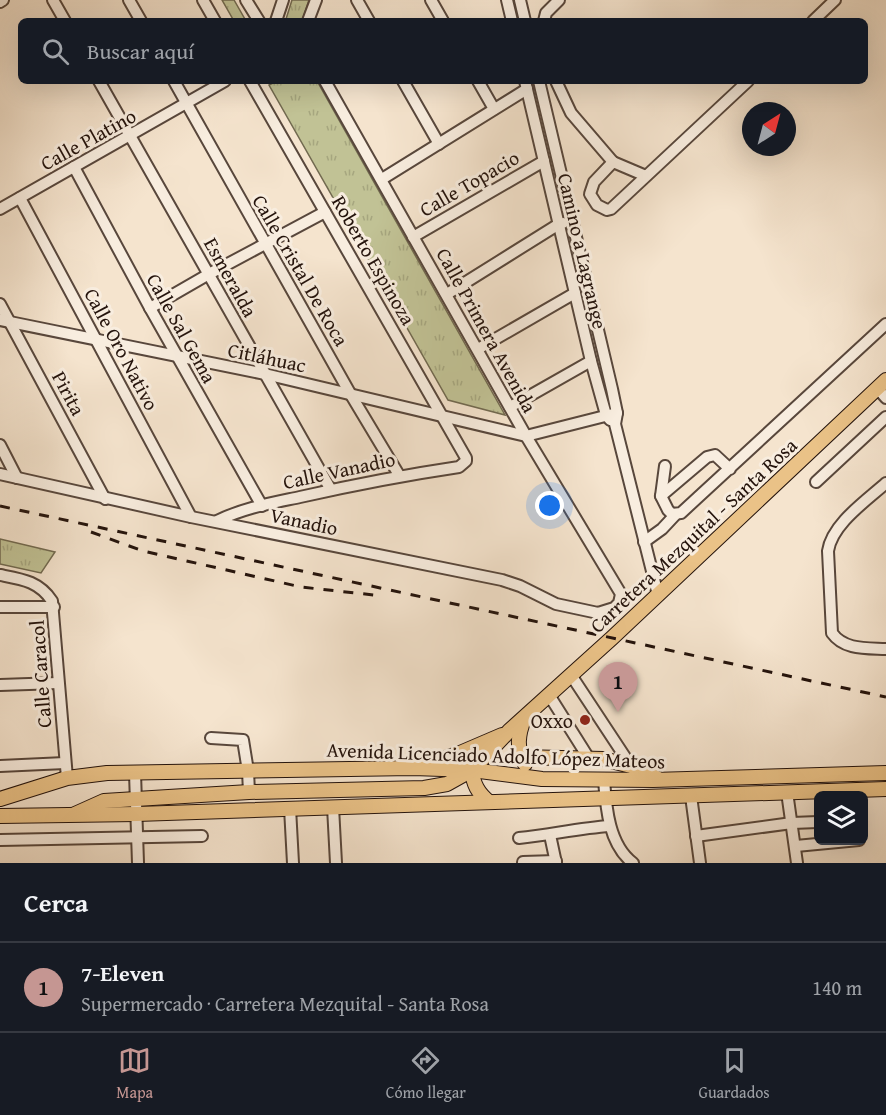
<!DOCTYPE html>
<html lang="es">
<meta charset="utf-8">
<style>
body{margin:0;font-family:"Gentium Book Plus",serif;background:#20242c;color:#f1f3f6}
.controls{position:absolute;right:18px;bottom:18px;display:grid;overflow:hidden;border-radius:9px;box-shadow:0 6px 24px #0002}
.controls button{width:54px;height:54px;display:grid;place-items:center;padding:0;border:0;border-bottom:2px solid #363941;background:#171b24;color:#f1f3f6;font:30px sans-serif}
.compass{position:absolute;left:742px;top:102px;width:54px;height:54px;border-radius:50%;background:#171b24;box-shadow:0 6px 24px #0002;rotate:36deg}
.you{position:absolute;left:550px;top:506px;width:21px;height:21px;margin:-15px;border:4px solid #fff;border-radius:50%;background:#1a73e8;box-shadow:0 0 0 9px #1a73e833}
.badge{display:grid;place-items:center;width:39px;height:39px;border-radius:50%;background:#c59692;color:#111;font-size:20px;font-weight:700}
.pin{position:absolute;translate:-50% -50px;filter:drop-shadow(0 2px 3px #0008)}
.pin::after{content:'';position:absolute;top:32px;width:21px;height:18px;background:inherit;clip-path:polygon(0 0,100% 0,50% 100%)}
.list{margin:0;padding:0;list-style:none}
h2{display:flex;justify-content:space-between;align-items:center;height:78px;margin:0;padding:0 24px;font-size:26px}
h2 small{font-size:20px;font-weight:400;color:#9ea1a6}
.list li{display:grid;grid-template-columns:39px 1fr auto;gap:18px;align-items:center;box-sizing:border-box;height:90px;padding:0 24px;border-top:2px solid #363941}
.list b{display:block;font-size:22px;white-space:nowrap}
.list p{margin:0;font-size:20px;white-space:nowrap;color:#9ea1a6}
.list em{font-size:20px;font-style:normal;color:#9ea1a6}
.icon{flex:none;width:33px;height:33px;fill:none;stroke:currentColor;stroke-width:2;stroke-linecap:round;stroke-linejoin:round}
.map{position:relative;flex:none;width:886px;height:863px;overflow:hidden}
.search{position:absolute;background:#171b24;box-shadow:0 6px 24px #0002;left:18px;right:18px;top:18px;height:66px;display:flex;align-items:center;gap:15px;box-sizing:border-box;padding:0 21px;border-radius:9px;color:#9ea1a6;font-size:22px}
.sheet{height:168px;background:#171b24}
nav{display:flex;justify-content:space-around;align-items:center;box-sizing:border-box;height:84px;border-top:2px solid #363941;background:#171b24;font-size:16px;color:#9ea1a6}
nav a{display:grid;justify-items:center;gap:3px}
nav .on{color:#c59692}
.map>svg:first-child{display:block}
.grass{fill:url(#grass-tufts);stroke:#726a50;stroke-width:1.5}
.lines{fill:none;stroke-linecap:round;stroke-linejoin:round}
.minor-casing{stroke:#58473c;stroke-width:14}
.major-casing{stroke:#24130c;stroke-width:16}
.minor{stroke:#f8eddf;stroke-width:10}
.major{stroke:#eac287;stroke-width:14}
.rail{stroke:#24130c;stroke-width:3;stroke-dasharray:10 10;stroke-linecap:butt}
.poi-dot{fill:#8f2418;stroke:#f8eddf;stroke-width:2}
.labels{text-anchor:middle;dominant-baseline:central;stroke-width:6;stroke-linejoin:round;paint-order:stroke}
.street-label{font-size:20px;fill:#24130c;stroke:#f8eddf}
.poi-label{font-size:20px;fill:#24130c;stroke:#f8eddf;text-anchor:end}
</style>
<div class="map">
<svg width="886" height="863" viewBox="0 0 886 863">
<defs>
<pattern id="grass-tufts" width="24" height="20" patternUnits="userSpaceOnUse" patternTransform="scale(1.5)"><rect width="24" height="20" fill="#c1c295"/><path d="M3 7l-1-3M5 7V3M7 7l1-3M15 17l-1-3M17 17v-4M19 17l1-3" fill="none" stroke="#a6a67f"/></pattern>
</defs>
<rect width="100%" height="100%" fill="#f5e4ce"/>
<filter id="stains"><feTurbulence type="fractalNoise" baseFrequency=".00333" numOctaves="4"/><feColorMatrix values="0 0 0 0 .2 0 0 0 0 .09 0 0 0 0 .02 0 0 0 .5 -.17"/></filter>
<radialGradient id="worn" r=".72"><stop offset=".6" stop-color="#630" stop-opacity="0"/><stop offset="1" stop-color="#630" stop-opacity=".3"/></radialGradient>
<g class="grass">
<polygon points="222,0 234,0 246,21 234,21"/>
<polygon points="292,0 309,0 302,21 286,19"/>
<polygon points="277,81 317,81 505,415 448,400 269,85"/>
<polygon points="0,539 55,552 41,573 0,564"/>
</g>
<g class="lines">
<defs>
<g id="minor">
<polyline points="53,0 65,21"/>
<polyline points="129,0 141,21"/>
<polyline points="203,0 215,21"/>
<polyline points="246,0 259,21"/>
<polyline points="357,0 369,21"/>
<polyline points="431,0 443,21"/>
<polyline points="507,0 512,21"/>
<polyline points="520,0 525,21"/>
<polyline points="0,2 3,0"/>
<polyline points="276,21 283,0"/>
<polyline points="308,21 316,0"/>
<polyline points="544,21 546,13 559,0"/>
<polyline points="813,21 835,0"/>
<polyline points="99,81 331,490"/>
<polyline points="174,81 351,395 399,475"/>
<polyline points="403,81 439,144"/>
<polyline points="478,81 494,109"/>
<polyline points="525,81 591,361 606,415 610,420"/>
<polyline points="539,81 612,389 617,413 615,424 658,595"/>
<polyline points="556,81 571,113 613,162"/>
<polyline points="74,167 150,308 262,506"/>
<polyline points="646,176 613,162 594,182 590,194 597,205 607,210 611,209 748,81"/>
<polyline points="382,179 527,89"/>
<polyline points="20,198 191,517"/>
<polyline points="0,209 225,81"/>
<polyline points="413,237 544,161"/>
<polyline points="447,294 559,224 563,223"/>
<polyline points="0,304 105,499"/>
<polyline points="150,308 209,274 325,212"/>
<polyline points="0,320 265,374 526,436 617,413"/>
<polyline points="478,349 575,293"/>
<polyline points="877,388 886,398"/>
<polyline points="510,407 591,361"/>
<polyline points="0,445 17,478"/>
<polyline points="730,469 715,455 707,457 661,496 668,510 672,514 681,513 886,324"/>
<polyline points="0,474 191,517 502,580 520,586 556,604 598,613 614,608 619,603 621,594 526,436 325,81"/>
<polyline points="816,482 886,417"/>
<path d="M886 483C866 501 832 524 828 551L832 633C844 650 866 648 886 649"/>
<polyline points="661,496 665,466"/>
<path d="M217 521C243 508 272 503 300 497 353 485 405 475 459 467L466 461V458L250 81"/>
<polyline points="644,542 662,529 676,514"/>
<path d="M0 575C21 579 39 581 52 601L67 778"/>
<polyline points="0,607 54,607"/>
<polyline points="571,675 631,766"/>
<polyline points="0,685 58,683"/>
<polyline points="549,695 588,757"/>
<polyline points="211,738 243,740 248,771 249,792"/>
<polyline points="0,766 65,763"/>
<polyline points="135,773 138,863"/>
<path d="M604 780C606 808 609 845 633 863"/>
<polyline points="787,792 797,863"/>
<polyline points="691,796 700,863"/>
<polyline points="333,807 336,863"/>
<polyline points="290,808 293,863"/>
<polyline points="550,835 556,863"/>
<polyline points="696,836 792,823 818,822"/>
<path d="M519 838C550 835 579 828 610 826"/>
<polyline points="0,840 202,836"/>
<polyline points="796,846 859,840"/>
<polyline points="523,862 556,861"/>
</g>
<g id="major">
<path d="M524 719C518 735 516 748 525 764"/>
<polyline points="521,757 603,759 631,766 657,778"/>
<polyline points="425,765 460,753 502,735"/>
<path d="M472 770C473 784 478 793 489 802"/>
<polyline points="0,799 67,778 107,773 413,768 472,770 542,779 653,780 886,773"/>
<polyline points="75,814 104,801 249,792 424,788 447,784 472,770 509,731 612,638 886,380"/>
<polyline points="0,816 137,814 886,789"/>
</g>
</defs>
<use href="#minor" class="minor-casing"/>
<use href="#major" class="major-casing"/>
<use href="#minor" class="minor"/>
<use href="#major" class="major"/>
<g class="rail">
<polyline points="0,506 886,697"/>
<polyline points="91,532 143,551 301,587 383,596"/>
</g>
</g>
<circle class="poi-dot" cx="585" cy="720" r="6"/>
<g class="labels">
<g class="street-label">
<text transform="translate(88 139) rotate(-29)">Calle Platino</text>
<text transform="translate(469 183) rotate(-30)">Calle Topacio</text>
<text transform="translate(583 251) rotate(77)">Camino a Lagrange</text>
<text transform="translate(374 260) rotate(60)">Roberto Espinoza</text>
<text transform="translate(301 270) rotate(60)">Calle Cristal De Roca</text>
<text transform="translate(231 277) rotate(61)">Esmeralda</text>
<text transform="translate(182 328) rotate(61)">Calle Sal Gema</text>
<text transform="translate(487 330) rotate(61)">Calle Primera Avenida</text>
<text transform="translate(122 349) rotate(62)">Calle Oro Nativo</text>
<text transform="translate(267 357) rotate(12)">Citláhuac</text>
<text transform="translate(69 393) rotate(62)">Pirita</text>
<text transform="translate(339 470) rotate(-12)">Calle Vanadio</text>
<text transform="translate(304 521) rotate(12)">Vanadio</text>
<text transform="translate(693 535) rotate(-43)">Carretera Mezquital - Santa Rosa</text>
<text transform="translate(40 674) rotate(-94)">Calle Caracol</text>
<text transform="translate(496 755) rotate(2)">Avenida Licenciado Adolfo López Mateos</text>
</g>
<g class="poi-label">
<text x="573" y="720">Oxxo</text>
</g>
</g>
<rect width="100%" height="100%" filter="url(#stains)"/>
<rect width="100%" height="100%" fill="url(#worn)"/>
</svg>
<div class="controls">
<button><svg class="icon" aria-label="layers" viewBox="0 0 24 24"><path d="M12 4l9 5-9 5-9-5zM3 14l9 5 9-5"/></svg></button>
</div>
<svg class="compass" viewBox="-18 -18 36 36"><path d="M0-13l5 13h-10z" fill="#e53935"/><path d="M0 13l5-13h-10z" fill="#9ea1a6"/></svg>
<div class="you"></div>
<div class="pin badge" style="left:618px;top:712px">1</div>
<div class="search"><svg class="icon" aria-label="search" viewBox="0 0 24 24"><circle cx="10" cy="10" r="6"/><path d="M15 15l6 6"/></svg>Buscar aquí</div>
</div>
<section class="sheet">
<h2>Cerca<small></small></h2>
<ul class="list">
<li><span class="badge">1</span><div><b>7-Eleven</b><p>Supermercado · Carretera Mezquital - Santa Rosa</p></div><em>140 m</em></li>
</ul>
</section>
<nav>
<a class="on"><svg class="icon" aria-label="map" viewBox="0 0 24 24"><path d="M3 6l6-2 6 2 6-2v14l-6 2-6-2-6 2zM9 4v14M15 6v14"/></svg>Mapa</a>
<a><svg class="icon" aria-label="directions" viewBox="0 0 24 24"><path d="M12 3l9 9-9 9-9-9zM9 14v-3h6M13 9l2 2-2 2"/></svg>Cómo llegar</a>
<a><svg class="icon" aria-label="saved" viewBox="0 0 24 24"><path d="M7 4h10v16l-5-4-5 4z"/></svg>Guardados</a>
</nav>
